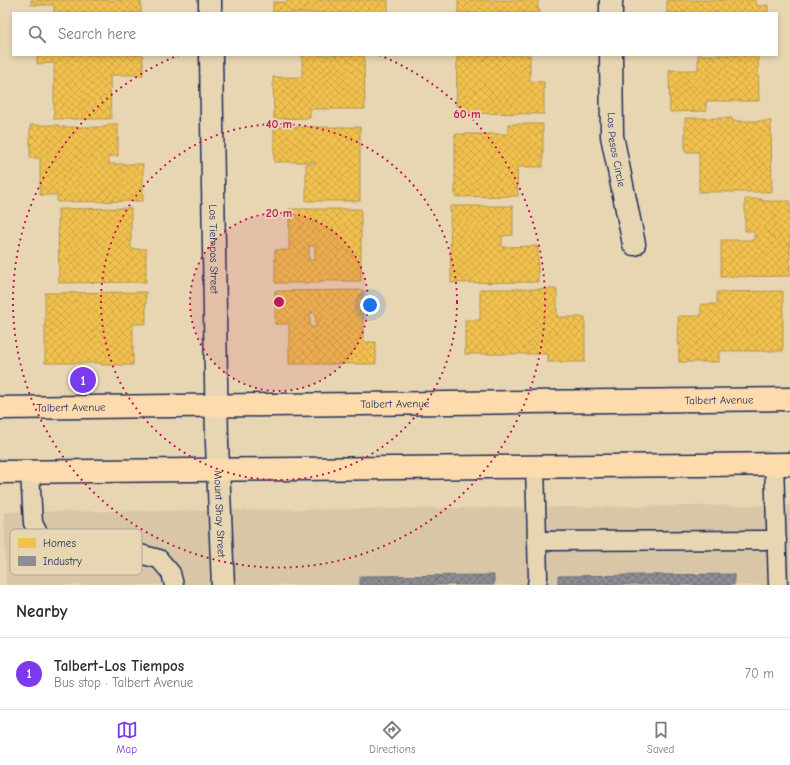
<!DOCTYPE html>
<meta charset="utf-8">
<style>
body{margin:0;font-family:"Comic Neue",sans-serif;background:#f7f7f7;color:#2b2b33}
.you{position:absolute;left:370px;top:305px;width:14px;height:14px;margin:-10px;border:3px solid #fff;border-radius:50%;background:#1a73e8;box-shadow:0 0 0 6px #1a73e833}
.badge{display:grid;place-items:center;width:26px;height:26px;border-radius:50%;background:#7c3aed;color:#fff;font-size:13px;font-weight:700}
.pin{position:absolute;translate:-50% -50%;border:2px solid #fff;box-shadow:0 1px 4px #0006}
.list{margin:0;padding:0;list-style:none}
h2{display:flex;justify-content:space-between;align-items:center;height:52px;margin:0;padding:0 16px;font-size:17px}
h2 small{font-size:13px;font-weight:400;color:#7c7c81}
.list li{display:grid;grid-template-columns:26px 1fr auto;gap:12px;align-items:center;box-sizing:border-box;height:72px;padding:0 16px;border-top:1px solid #e1e1e2}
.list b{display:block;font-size:15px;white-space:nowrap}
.list p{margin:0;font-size:13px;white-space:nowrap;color:#7c7c81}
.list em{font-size:13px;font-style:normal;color:#7c7c81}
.icon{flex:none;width:22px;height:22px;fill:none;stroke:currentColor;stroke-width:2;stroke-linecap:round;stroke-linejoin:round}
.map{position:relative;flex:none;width:790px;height:585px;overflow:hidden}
.search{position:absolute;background:#fff;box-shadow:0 2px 6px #0003;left:12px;right:12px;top:12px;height:44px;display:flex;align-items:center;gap:10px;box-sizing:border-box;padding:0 14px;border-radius:0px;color:#7c7c81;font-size:15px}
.sheet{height:124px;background:#fff}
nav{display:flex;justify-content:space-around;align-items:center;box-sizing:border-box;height:56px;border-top:1px solid #e1e1e2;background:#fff;font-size:11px;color:#7c7c81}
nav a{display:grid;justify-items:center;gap:2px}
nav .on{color:#7c3aed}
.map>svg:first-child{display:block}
.built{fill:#d9c6a6}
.homes{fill:url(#homes-cross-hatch);stroke:#b29553;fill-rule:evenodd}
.industry{fill:url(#industry-cross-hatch);stroke:#6b7182}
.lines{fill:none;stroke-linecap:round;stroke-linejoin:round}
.lane-casing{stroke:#1b2f5e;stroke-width:21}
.street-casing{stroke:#1b2f5e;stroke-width:25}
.primary-casing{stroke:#1b2f5e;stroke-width:25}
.lane{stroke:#e8d6b3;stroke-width:18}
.street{stroke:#e8d6b3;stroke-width:22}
.primary{stroke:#fedbac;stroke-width:22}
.ring{fill:none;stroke:#c2185b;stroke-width:2;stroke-dasharray:2 4}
.labels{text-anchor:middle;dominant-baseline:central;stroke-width:4;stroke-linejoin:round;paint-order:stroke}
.street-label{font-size:11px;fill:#1b2f5e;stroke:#e8d6b3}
.key{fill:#e8d6b3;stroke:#aaa49a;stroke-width:1}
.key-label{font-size:11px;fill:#1b2f5e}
.centre{fill:#c2185b;stroke:#e8d6b3;stroke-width:2}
.ring-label{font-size:12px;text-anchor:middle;font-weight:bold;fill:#c2185b;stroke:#e8d6b3;stroke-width:4;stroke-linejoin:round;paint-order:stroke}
</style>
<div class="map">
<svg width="790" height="585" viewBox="0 0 790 585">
<defs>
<pattern id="homes-cross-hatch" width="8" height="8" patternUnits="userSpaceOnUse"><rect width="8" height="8" fill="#f2c14e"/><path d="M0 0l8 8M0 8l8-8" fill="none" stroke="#cfa646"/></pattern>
<pattern id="industry-cross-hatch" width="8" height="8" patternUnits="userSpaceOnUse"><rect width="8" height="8" fill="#8d8d92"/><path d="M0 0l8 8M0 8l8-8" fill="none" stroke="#72747a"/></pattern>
</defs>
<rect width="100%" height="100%" fill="#e8d6b3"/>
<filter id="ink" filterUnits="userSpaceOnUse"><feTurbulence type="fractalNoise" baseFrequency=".025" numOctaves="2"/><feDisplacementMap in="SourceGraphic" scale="8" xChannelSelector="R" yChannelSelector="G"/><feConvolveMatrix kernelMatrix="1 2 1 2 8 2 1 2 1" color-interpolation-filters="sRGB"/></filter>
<g filter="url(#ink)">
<polygon class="built" points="790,505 790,585 6,585 4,512"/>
<g class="homes">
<polygon points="31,0 141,0 141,13 54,13 54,5 31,5"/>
<polygon points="287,0 388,0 388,13 273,13 273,2 287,2"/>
<polygon points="458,0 538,0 538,9 540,11 540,13 458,13"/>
<polygon points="667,0 756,0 757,6 768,5 768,13 667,13"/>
<polygon points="37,55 143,55 143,75 110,75 111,119 54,119 54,63 37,64"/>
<polygon points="302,55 364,55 365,109 310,109 310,118 274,119 273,77 302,77"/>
<polygon points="457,55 530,55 530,81 544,82 544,114 456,113"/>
<polygon points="698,55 758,55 759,101 706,101 706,111 670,112 669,70 698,70"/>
<polygon points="685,118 732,118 732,121 771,121 772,192 699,192 699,152 685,152"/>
<polygon points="107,124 118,124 118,156 109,156 109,164 143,164 143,201 57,202 57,195 40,195 40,158 30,158 30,125 59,125 59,127 107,127"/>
<polygon points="508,124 543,124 543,167 517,167 518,196 455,197 455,134 508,134"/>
<polygon points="274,127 360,127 360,201 306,201 306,164 315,164 315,162 274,162"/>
<polygon points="745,199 762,199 762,201 790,201 790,276 721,277 721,240 754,240 754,231 745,231"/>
<polygon points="450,206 513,206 513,235 502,236 502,247 538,246 538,282 451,283"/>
<polygon points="131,208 131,249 146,249 146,282 59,283 58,209"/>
<path d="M289 209H361V281H320V283H275V250H289ZM309 246H315V260H309Z"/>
<polygon points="480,289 557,289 557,317 585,317 585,362 548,362 548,354 465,354 465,320 480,320"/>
<path d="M363 290V342H376V364H289V324H275V291ZM310 313H315L316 327H310Z"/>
<polygon points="783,291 783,351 719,351 719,362 679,362 678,316 701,316 701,304 717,304 717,292"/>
<polygon points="146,292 146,324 133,324 133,365 101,365 101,363 45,363 45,293"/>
</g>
<g class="industry">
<polygon points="734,574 734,585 558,585 558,576"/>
<polygon points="494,575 494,585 360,585 360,576"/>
</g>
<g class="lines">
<defs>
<g id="lane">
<polyline points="774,464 778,585"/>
<polyline points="535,466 538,577 537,585"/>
<polyline points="30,472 33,523 45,547 73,556 140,554 159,559 171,573 174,585"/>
<polyline points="537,541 777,540"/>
</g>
<g id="street">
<polyline points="210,0 210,13"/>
<polyline points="611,0 611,13"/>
<path id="s1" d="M211 55 217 443 223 585"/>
<path id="s2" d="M611 55 612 136 634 244"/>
</g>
<g id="primary">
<path id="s3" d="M0 408 790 399"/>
<polyline points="0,472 790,464"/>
</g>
</defs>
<use href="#lane" class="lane-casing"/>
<use href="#street" class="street-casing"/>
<use href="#primary" class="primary-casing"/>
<use href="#lane" class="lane"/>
<use href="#street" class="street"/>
<use href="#primary" class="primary"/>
</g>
</g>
<circle cx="279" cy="302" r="89" fill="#c2185b" fill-opacity=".12"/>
<g class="ring">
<circle cx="279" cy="302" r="89"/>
<circle cx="279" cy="302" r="178"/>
<path d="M379 55A266 266 0 1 1 179 55"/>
</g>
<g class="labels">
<g class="street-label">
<text stroke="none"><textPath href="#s2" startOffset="95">Los Pesos Circle</textPath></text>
<text stroke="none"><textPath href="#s1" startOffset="194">Los Tiempos Street</textPath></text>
<text stroke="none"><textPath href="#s3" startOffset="719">Talbert Avenue</textPath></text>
<text stroke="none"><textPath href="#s3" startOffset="395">Talbert Avenue</textPath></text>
<text stroke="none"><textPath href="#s3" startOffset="71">Talbert Avenue</textPath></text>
<text stroke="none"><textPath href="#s1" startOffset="459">Mount Shay Street</textPath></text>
</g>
</g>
<rect x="10" y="529" width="132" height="46" rx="6" class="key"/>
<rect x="18" y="538" width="18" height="10" fill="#f2c14e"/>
<rect x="18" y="556" width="18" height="10" fill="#8d8d92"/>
<g class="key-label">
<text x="43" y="547">Homes</text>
<text x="43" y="565">Industry</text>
</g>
<circle cx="279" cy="302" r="6" class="centre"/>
<g class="ring-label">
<text x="467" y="118">60 m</text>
<text x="279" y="128">40 m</text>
<text x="279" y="217">20 m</text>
</g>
</svg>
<div class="you"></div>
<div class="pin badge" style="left:83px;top:380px">1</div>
<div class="search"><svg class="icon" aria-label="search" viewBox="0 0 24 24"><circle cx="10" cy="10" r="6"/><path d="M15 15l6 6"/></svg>Search here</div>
</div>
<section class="sheet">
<h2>Nearby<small></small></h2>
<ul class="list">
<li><span class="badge">1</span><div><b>Talbert-Los Tiempos</b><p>Bus stop · Talbert Avenue</p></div><em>70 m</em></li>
</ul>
</section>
<nav>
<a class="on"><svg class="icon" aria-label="map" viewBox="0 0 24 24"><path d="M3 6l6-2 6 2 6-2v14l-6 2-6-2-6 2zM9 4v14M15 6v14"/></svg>Map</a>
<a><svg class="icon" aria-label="directions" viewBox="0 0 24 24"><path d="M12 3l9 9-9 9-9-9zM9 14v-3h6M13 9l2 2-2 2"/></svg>Directions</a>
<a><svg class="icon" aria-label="saved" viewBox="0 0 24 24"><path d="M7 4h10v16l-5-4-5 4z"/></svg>Saved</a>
</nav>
